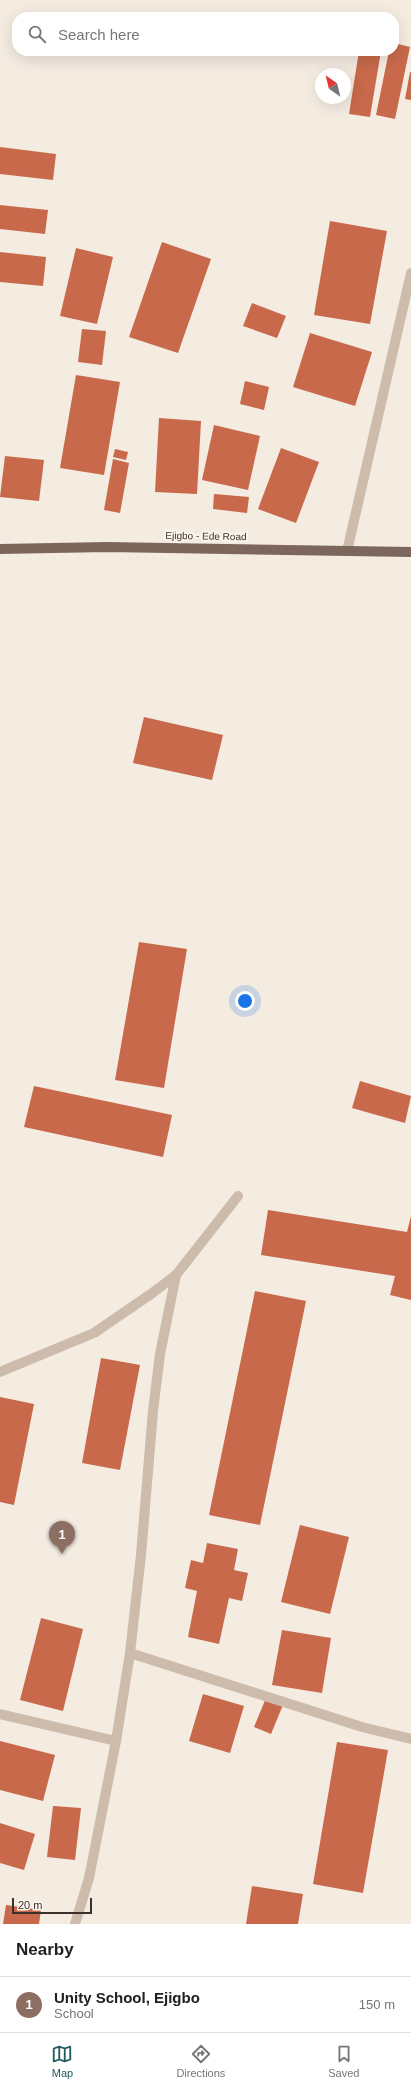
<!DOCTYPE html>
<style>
body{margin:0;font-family:Helvetica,sans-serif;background:#f6f6f6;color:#202124}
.compass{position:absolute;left:315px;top:68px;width:36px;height:36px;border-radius:50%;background:#fff;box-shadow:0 4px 16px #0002;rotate:325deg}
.scale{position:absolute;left:12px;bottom:10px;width:80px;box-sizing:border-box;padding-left:4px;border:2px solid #3b302b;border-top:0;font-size:11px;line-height:14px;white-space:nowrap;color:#3b302b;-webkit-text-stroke:3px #fbf5ee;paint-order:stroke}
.you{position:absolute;left:245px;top:1001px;width:14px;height:14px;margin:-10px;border:3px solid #fff;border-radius:50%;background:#1a73e8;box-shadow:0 0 0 6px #1a73e833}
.badge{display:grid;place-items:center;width:26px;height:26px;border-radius:50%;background:#1f5a5e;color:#fff;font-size:13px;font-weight:700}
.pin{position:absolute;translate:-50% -33px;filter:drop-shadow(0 1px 2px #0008)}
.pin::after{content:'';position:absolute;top:21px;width:14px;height:12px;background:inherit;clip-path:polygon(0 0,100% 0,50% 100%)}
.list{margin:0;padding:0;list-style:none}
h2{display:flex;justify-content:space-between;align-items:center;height:52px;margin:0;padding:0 16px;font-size:17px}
h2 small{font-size:13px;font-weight:400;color:#757577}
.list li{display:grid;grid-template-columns:26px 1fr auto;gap:12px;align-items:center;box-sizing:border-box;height:56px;padding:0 16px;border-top:1px solid #e0e0e0}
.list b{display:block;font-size:15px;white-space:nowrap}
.list p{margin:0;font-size:13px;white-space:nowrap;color:#757577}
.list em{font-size:13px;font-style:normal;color:#757577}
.icon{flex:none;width:22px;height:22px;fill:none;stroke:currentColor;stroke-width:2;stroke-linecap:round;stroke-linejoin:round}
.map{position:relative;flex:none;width:411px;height:1924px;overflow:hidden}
.search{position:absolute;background:#fff;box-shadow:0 4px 16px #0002;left:12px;right:12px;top:12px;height:44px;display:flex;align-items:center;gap:10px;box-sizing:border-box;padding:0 14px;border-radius:16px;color:#757577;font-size:15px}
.sheet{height:108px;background:#fff}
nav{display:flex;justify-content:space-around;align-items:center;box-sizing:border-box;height:56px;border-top:1px solid #e0e0e0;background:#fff;font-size:11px;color:#757577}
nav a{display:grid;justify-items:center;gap:2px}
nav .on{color:#1f5a5e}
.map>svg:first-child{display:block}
.building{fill:#c8694b}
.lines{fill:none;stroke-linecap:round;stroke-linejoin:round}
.minor{stroke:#cdbbac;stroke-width:10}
.major{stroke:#7d675c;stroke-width:10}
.labels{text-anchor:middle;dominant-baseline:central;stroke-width:4;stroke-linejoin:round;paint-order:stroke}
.street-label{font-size:10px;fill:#3b302b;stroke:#fbf5ee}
</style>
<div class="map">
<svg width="411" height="1924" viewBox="0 0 411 1924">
<rect width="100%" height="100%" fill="#f4ebe1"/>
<g class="building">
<polygon points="394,43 410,47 395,119 376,115 389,51 394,51"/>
<polygon points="359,51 381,51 370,117 349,114"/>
<polygon points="410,72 411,72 411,100 405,99"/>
<polygon points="0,147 56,154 53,180 0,174"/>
<polygon points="0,205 48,210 45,234 0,229"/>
<polygon points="330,221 387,231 370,324 314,315"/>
<polygon points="162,242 211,259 178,353 129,337"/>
<polygon points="76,248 113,257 97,324 60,316"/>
<polygon points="0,252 46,257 43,286 0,282"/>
<polygon points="252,303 286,316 277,338 243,326"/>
<polygon points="82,329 106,331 102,365 78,362"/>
<polygon points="310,333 372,352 355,406 293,387"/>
<polygon points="76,375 120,382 104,475 60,468"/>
<polygon points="245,381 269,387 264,410 240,404"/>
<polygon points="159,418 201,421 197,494 155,492"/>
<polygon points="214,425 260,436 248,490 202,480"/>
<polygon points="281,448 319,462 296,523 258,509"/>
<polygon points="115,449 128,452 126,460 113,457"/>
<polygon points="5,456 44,460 39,501 0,497"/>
<polygon points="113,459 129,463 120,513 104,510"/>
<polygon points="214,494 249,497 247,513 213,509"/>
<polygon points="144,717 223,735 212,780 133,763"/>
<polygon points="139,942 187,949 164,1088 115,1080"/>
<polygon points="360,1081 411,1096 405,1123 352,1108"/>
<polygon points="34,1086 172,1115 163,1157 24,1127"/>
<polygon points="268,1210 407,1232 411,1216 411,1300 390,1295 395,1276 261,1255"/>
<polygon points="255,1291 306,1301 260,1525 209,1515"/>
<polygon points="101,1358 140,1365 120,1470 82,1463"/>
<polygon points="0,1397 34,1404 14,1505 0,1502"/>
<polygon points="300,1525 349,1537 330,1614 281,1602"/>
<polygon points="207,1543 238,1549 234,1570 248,1573 242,1601 229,1598 219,1644 188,1637 197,1591 185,1588 191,1560 203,1563"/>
<polygon points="41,1618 83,1629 63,1711 20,1700"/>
<polygon points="282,1630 331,1638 322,1693 272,1685"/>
<polygon points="203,1694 244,1706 230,1753 189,1741"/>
<polygon points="266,1698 283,1705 271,1734 254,1727"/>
<polygon points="0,1741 55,1755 43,1801 0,1790"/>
<polygon points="337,1742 388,1750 363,1893 313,1884"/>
<polygon points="53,1806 81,1808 75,1860 47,1857"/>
<polygon points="0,1823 35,1834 24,1870 0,1863"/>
<polygon points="252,1886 303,1894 298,1924 246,1924"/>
<polygon points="6,1905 41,1910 39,1924 3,1924"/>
</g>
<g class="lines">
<g class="minor">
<polyline points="347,551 411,273"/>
<polyline points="0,1372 94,1333 151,1294 176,1275 238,1196"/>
<polyline points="130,1653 362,1727 411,1739"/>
<polyline points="0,1714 116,1741"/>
<polyline points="75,1924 89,1878 116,1741 130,1653 141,1555 153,1411 160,1354 176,1275"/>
</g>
<polyline class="major" points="0,549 107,547 411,552"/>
</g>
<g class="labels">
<g class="street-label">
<text transform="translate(206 536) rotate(1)">Ejigbo - Ede Road</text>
</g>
</g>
</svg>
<svg class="compass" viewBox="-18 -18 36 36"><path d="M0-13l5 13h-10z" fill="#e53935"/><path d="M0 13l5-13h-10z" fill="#757577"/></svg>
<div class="scale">20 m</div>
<div class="you"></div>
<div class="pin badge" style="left:62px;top:1554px;background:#8d6e63">1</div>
<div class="search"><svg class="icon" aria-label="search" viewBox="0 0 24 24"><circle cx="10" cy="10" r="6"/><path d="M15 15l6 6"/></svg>Search here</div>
</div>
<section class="sheet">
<h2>Nearby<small></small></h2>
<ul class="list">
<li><span class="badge" style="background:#8d6e63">1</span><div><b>Unity School, Ejigbo</b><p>School</p></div><em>150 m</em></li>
</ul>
</section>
<nav>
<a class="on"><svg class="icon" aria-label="map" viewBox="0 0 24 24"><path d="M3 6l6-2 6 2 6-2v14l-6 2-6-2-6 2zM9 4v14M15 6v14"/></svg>Map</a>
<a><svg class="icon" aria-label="directions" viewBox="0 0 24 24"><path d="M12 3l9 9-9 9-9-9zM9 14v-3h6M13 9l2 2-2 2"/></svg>Directions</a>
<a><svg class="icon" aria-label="saved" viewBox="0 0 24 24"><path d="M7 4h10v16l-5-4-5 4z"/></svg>Saved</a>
</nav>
